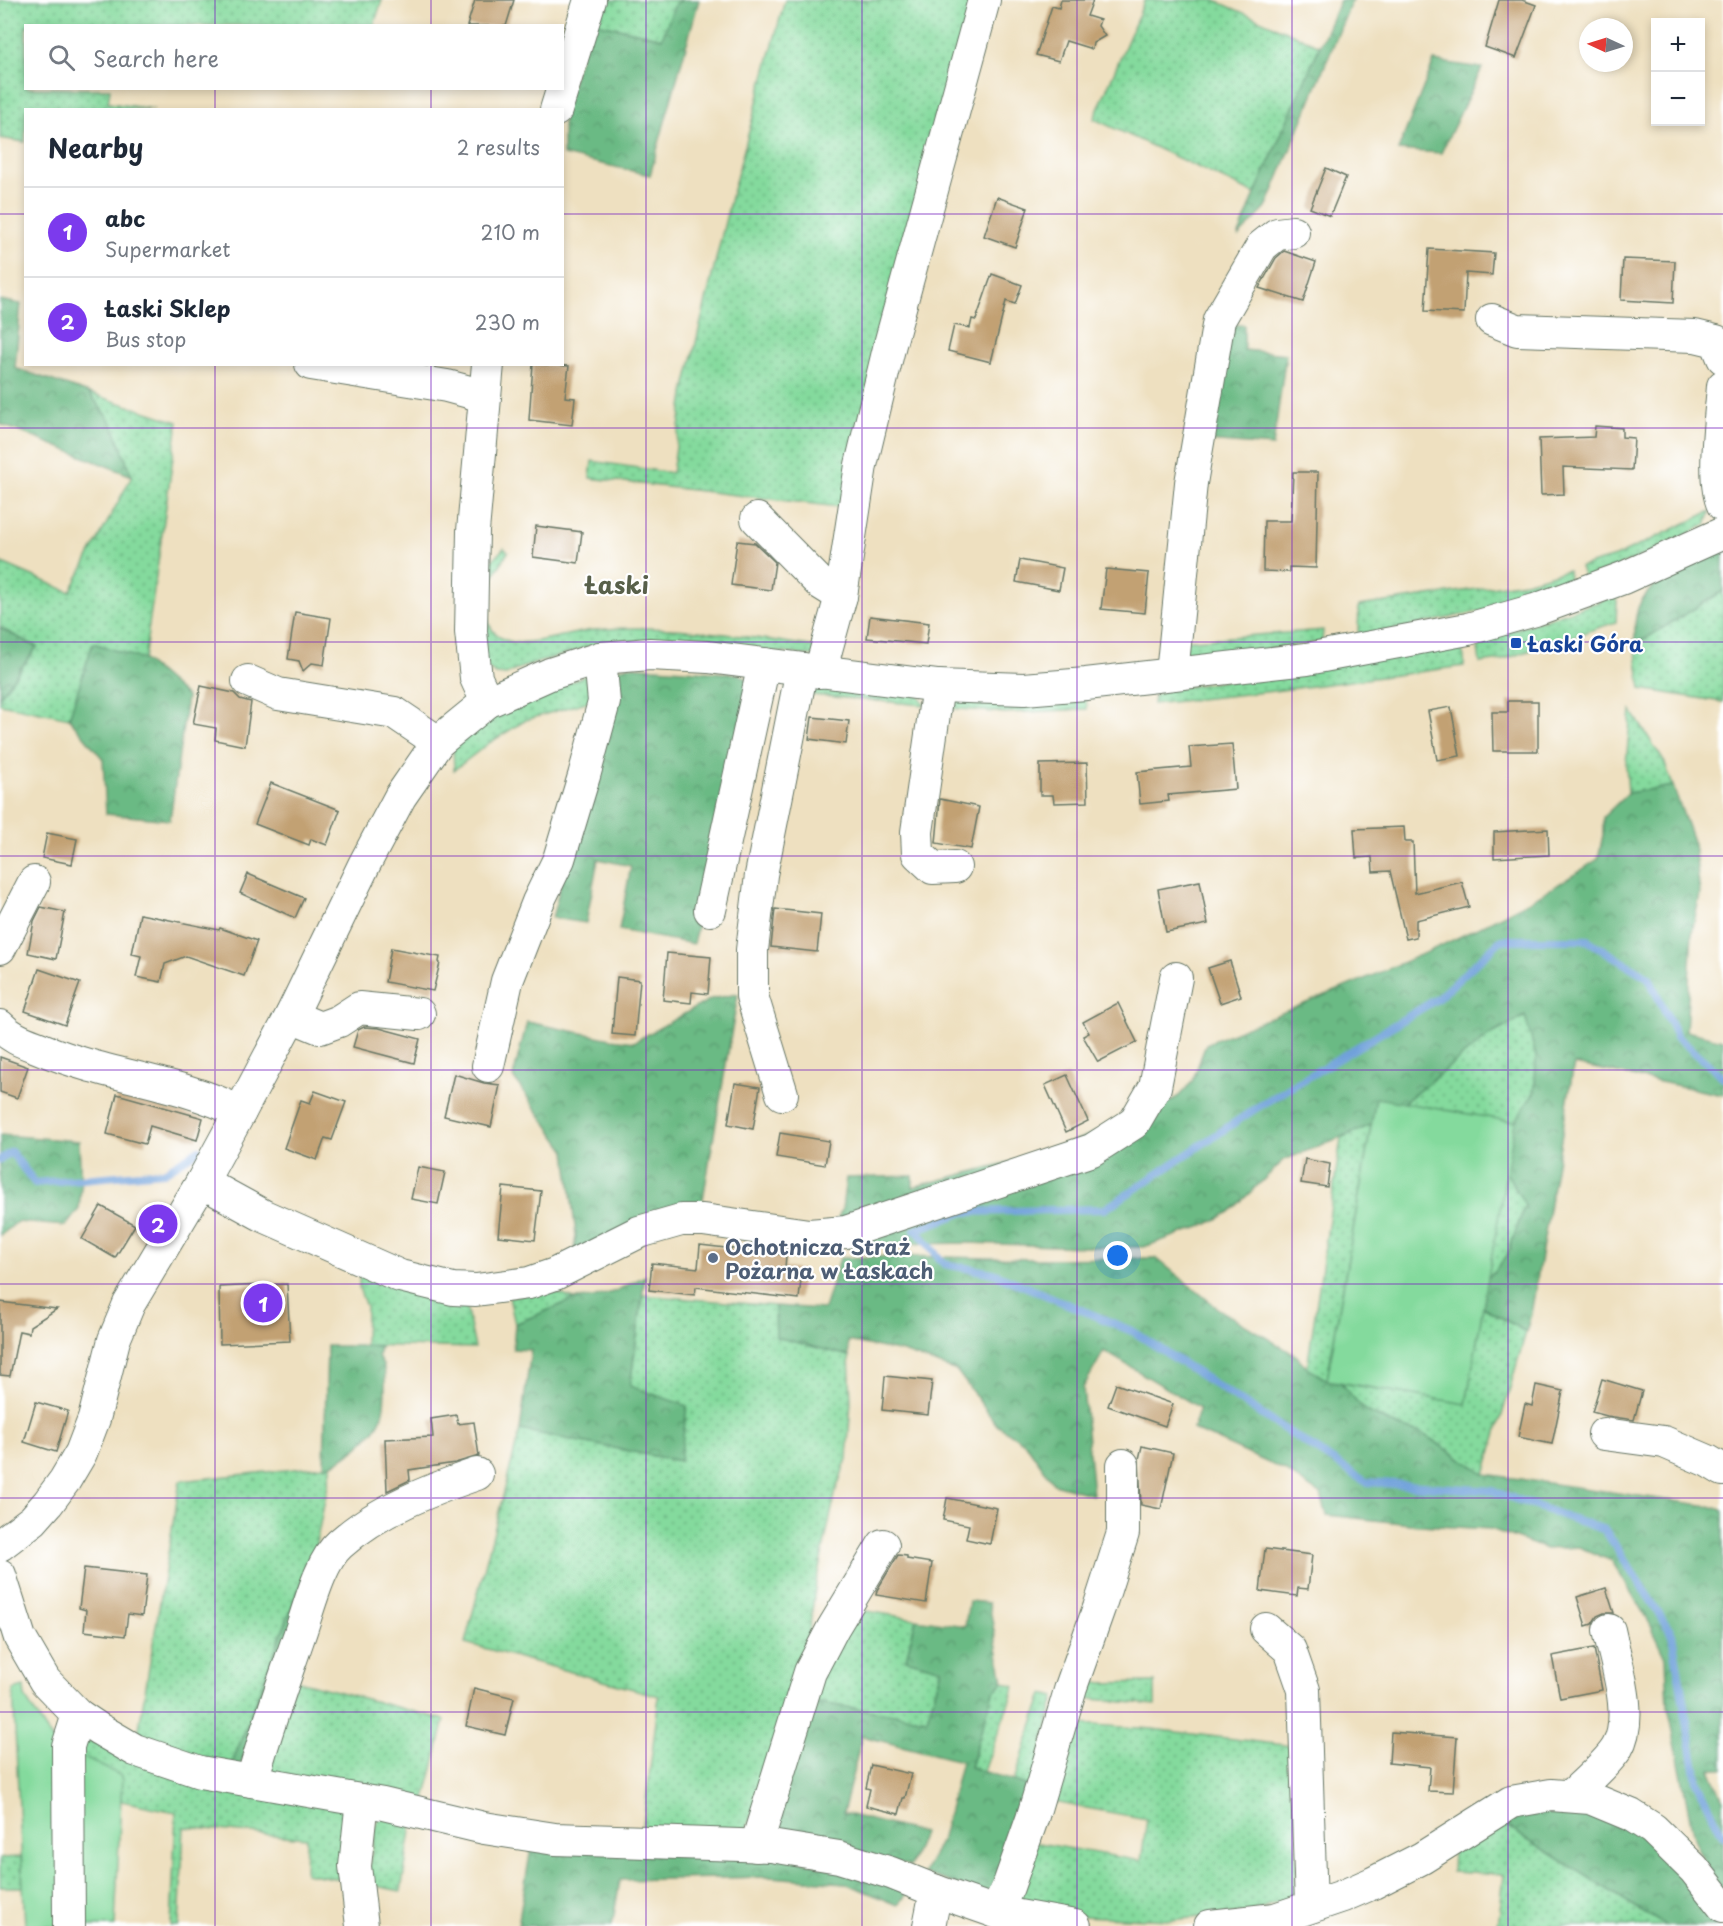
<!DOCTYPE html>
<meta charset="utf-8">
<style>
body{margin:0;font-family:"Playpen Sans",sans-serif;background:#f6f6f7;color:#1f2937}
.controls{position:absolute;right:18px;top:18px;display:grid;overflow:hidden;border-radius:0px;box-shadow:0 3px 9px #0003}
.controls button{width:54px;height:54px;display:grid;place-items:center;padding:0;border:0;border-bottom:2px solid #e0e1e3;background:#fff;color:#1f2937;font:30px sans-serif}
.compass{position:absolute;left:1579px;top:18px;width:54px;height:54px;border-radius:50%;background:#fff;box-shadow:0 3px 9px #0003;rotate:274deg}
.you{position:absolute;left:1118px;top:1256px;width:21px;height:21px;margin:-15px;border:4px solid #fff;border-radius:50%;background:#1a73e8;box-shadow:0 0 0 9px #1a73e833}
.badge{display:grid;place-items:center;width:39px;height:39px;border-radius:50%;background:#7c3aed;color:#fff;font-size:20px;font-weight:700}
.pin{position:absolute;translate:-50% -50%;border:3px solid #fff;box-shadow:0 2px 6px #0006}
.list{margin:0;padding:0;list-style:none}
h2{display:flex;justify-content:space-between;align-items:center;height:78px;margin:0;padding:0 24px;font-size:26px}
h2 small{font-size:20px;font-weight:400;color:#747a83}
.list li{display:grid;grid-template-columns:39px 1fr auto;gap:18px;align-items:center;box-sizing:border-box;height:90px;padding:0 24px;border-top:2px solid #e0e1e3}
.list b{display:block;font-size:22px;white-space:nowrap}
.list p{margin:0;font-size:20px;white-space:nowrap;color:#747a83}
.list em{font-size:20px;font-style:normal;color:#747a83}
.icon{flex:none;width:33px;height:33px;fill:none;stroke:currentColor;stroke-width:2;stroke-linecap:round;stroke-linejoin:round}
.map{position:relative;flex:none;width:1723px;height:1926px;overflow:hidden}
.search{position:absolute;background:#fff;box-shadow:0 3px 9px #0003;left:24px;top:24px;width:540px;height:66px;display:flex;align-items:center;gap:15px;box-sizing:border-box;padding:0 21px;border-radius:0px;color:#747a83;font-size:22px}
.panel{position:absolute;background:#fff;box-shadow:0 3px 9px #0003;left:24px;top:108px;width:540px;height:258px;border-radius:0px}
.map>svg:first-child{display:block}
.grass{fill:url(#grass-dots);stroke:#528c68;stroke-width:1.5}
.forest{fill:url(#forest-crowns);stroke:#457c5c;stroke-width:1.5}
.garden{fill:#84da9d;stroke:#528c68;stroke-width:1.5}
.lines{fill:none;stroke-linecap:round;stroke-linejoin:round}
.stream{stroke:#6fa1da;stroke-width:8}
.building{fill:#c2a173}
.minor-casing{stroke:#677665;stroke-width:34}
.minor{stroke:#fff;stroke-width:32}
.grid{fill:none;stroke:#7b2cbf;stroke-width:1.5;stroke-opacity:0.55}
.transit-dot{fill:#1a4fb4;stroke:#fff;stroke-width:2}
.service-dot{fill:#5c6f8a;stroke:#fff;stroke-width:2}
.labels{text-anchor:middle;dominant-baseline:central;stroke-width:4.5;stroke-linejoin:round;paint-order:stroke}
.transit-label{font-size:21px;font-weight:bold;fill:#164399;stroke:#fff;text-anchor:start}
.service-label{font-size:21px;font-weight:bold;fill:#4e5e75;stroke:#fff;text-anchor:start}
.quarter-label{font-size:24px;font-weight:bold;fill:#58604a;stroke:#fff}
</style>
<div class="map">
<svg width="1723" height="1926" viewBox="0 0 1723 1926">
<defs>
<pattern id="grass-dots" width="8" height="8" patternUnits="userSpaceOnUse" patternTransform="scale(1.5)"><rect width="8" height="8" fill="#84da9d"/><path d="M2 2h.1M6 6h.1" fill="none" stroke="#6bb281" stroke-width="1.8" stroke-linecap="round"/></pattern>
<pattern id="forest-crowns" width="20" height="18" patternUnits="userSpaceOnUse" patternTransform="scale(1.5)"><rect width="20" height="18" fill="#6bba84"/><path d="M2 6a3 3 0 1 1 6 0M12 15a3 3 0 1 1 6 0" fill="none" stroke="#57986d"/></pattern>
</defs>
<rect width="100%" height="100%" fill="#fff"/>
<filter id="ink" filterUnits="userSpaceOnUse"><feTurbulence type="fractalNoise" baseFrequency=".0167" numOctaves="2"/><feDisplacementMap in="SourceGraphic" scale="12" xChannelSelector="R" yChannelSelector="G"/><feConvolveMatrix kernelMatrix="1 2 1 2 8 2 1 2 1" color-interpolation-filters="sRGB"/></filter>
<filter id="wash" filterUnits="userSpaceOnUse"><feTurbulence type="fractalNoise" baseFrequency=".008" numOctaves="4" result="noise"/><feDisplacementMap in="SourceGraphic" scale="24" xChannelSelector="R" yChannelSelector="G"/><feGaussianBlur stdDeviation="1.35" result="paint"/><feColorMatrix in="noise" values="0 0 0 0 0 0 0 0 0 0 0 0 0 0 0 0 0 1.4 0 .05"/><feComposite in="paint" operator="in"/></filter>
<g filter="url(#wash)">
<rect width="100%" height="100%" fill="#eee0c0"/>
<g class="grass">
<polygon points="0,0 382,0 374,25 26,26 26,88 110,89 108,103 154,109 26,110 25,142 0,138"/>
<polygon points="599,0 682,0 675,4 663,38 592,22"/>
<polygon points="785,0 976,0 847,508 590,478 592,461 672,473 685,388 731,197"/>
<polygon points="1145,0 1214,0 1320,46 1255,194 1094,119"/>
<polygon points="89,393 178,422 144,660 93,643 69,718 0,704 0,696 37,647 0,628 0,562 70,592 132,476 112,423"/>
<polygon points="1711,511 1706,525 1631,561 1584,578 1580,567 1615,557"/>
<path d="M504 548 508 552 492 578 483 584C483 604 484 635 509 641 529 647 572 632 594 630 669 623 744 636 817 647L813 655H804L717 645 644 641 588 647 520 668 506 675 496 674 488 669 482 660 479 648 478 585 480 573Z"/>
<polygon points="1568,570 1569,580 1566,586 1495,608 1364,636 1358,632 1359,606 1525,582"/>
<polygon points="1723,591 1723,702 1641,689 1635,645"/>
<polygon points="1613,597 1617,600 1616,622 1502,660 1480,663 1478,647 1483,640"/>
<polygon points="1323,630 1322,642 1184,660 1180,641"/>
<path d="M1456 646C1464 651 1465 657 1464 666L1274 691 1153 704 1154 696 1166 690Z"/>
<polygon points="587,675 593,700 526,720 489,743 454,770 453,747 486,719"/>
<polygon points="803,681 919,695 925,705 801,694"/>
<polygon points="941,697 1086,698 1087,709 1005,713 939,707"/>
<polygon points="1631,710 1665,763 1673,786 1628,793 1626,764"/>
<polygon points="1526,1016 1536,1056 1535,1091 1515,1122 1403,1103 1488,1036"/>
<polygon points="1371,1125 1327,1380 1307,1368 1341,1138"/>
<polygon points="1506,1172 1525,1205 1507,1256 1487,1279"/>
<polygon points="360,1264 464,1296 475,1348 365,1345 366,1307 359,1288"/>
<polygon points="547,1290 575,1299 515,1324 509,1297"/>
<polygon points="643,1295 775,1306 776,1337 849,1356 851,1401 847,1459 836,1490 816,1583 806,1652 745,1834 642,1834 659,1696 465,1643 520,1430 680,1461 630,1386"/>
<polygon points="1483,1307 1526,1332 1485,1474 1423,1434 1399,1427 1364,1410 1341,1383 1466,1404"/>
<polygon points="332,1465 316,1544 230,1769 137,1740 180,1481"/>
<polygon points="854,1609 916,1619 906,1659 942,1669 927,1719 806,1701"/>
<polygon points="295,1680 445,1720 425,1800 264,1774"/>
<polygon points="1077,1680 1093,1683 1155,1682 1155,1705 1072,1697"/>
<polygon points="1003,1682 1015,1686 984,1771 970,1767 993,1692"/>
<polygon points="1043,1694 1055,1697 1032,1787 1014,1781"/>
<polygon points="1064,1723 1152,1729 1300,1747 1295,1891 1290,1898 1247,1913 1170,1920 1059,1915 1011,1900 1028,1841 1141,1861 1147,1819 1042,1800"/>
<polygon points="82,1739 351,1811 346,1880 305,1873 306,1838 184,1827 179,1926 171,1926 176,1812 121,1801 121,1776 73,1753"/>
<polygon points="380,1816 413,1819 401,1891 366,1884 377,1823"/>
<polygon points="1494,1818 1666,1926 1498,1926 1504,1875 1452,1872 1453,1846"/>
<polygon points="21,1857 23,1887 0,1887 0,1858"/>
</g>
<g class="forest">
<polygon points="682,0 699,0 650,175 563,155 563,110 592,22 662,38 675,4"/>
<polygon points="1340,0 1352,0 1266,208 1238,237 1255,194"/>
<polygon points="1434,61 1482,68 1441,153 1398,150"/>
<polygon points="0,300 21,304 15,368 89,393 112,423 132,476 0,424"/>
<polygon points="1226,325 1244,325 1244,350 1286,354 1273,446 1207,441"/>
<path d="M1723 551V591L1635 645C1635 634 1634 623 1637 612 1644 579 1696 564 1723 551Z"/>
<polygon points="0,628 37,647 0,696"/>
<polygon points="93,643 144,660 187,697 170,820 106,814 103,759 69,718"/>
<polygon points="628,666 739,674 746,678 748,705 693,944 619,930 631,866 598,859 586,923 552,918 615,678 619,669"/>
<path d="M1673 786 1694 844 1700 894 1692 932 1686 1031 1723 1040V1095L1574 1064 1531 1314 1526 1332 1483 1307 1487 1279 1507 1256 1525 1205 1506 1172 1515 1122 1535 1091 1536 1056 1525 1016 1488 1036 1403 1103 1376 1098 1371 1125 1284 1160 1230 1212 1208 1224 1144 1247H1084L969 1243 848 1245 837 1220 842 1209 846 1178 913 1176V1187L1041 1154 1159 1108 1179 1096 1192 1082 1206 1044C1339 988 1478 940 1598 859L1603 835V817L1628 793Z"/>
<polygon points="738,994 702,1205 573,1256 576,1236 566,1151 513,1077 527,1022 611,1039 634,1042 711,999"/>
<polygon points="0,1135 79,1141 81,1187 79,1209 66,1226 17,1222 0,1236"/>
<polygon points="898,1256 1038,1259 1156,1258 1220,1310 1297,1356 1307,1368 1327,1380 1341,1383 1364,1410 1399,1427 1423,1434 1485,1474 1709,1506 1723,1510 1723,1769 1710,1769 1723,1801 1723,1894 1708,1869 1694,1839 1668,1706 1666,1658 1649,1622 1612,1561 1579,1547 1546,1549 1491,1529 1420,1525 1327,1515 1321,1495 1284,1470 1193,1429 1200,1408 1104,1351 1083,1388 1093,1495 1054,1484 1026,1444 997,1425 957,1371 903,1352 848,1341 849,1356 776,1337 775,1306 824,1309 840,1258"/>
<polygon points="645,1276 630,1386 687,1406 680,1461 520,1430 531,1350 513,1349 515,1324 575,1299 593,1298 616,1291"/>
<path d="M327 1346H380L378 1357C380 1361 384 1365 384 1369 386 1380 385 1406 382 1416 378 1432 341 1465 324 1466Z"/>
<polygon points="316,1544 324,1550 241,1765 230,1769"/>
<polygon points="969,1601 989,1603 1003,1682 993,1692 970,1767 1032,1787 989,1896 924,1873 942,1838 961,1761 862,1736 843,1813 923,1833 910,1866 774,1835 806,1701 927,1719 942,1669 906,1659 916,1619 965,1626"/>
<polygon points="1551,1801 1623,1820 1689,1877 1718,1926 1666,1926 1494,1818"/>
<polygon points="531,1848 781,1855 910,1890 898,1905 845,1883 771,1877 620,1880 612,1926 518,1926"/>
</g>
<g class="garden">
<polygon points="1376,1098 1515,1122 1466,1404 1327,1380"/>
<polygon points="24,1687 25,1697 55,1744 122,1776 115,1926 25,1926 13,1690"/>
</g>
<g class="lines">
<g class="stream">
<polyline points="0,1160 11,1152 35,1183 164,1172 199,1150"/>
<polyline points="915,1230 964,1212 1105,1209 1258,1107 1437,999 1501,940 1587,940 1649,978 1677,1037 1723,1077"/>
<polyline points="917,1230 944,1264 993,1273 1134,1332 1366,1482 1492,1491 1605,1530 1672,1634 1697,1781 1723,1836"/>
</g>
</g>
<g id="blocks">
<g class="building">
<polygon points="475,0 514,0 506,26 467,26"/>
<polygon points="1061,0 1093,0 1087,16 1100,20 1098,26 1105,36 1093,43 1092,49 1066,41 1059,61 1036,55 1052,6 1059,8"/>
<polygon points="1499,0 1522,0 1536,5 1516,58 1485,47"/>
<polygon points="1326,168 1346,177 1330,216 1310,208"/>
<polygon points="997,197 1028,208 1015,247 984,236"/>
<polygon points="1429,249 1494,253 1492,275 1466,273 1464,313 1425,311"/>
<polygon points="1284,251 1316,262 1303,302 1259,288 1276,258"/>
<polygon points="1623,259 1675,261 1673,303 1621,300"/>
<polygon points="992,274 1022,285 1015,304 1006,301 991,362 948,351 954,325 970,328 972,319 976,320"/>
<polygon points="533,364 569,366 565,397 575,398 572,425 529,420"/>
<polygon points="1595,426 1622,428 1622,437 1634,438 1632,470 1563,467 1564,494 1541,495 1539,439 1594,437"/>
<polygon points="1293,472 1318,472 1316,568 1289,567 1289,572 1263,571 1264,521 1291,521"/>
<polygon points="536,526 582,532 578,563 533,557"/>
<polygon points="737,541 755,543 775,562 771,590 731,585"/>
<polygon points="1020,560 1063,568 1059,590 1016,582"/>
<polygon points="1106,569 1149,573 1145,613 1101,609"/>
<polygon points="295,612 331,618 324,665 312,663 303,671 299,661 288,659"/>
<polygon points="870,616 929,623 926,644 867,638"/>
<polygon points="201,686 234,693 240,699 251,702 245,746 215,740 216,728 193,724"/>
<polygon points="1508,701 1538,701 1538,751 1493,751 1492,712 1508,712"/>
<polygon points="1451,707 1460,756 1437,760 1428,711"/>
<polygon points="812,717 849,721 846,744 809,739"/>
<polygon points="1232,744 1236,789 1168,795 1169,801 1140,804 1137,772 1191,767 1189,747"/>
<polygon points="1087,763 1088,802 1054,803 1053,795 1040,795 1040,764"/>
<polygon points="271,783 340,810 327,845 311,839 309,845 255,824"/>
<polygon points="940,799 979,807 971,849 936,843"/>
<polygon points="1404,827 1405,842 1413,842 1415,893 1462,882 1469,907 1416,920 1416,937 1406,939 1390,871 1373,872 1372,857 1356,858 1354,829"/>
<polygon points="1548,829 1549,855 1494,858 1494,832"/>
<polygon points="47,833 77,839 72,864 42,858"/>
<polygon points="248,874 304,898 295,918 240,893"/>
<polygon points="1200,881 1208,924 1166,932 1158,889"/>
<polygon points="41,907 65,912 56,959 28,953 34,921"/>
<polygon points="775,909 821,914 817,952 771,947"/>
<polygon points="140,914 219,930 220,928 257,941 244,976 186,956 165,964 161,982 136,977 141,956 132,954"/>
<polygon points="391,948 440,957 439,962 440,963 433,991 385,982"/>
<polygon points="667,953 711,957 708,994 692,992 691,1003 663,1000"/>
<polygon points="1230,961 1241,996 1220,1003 1208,968"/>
<polygon points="39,969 80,983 65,1025 25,1011"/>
<polygon points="617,977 640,980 635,1036 612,1034"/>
<polygon points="1118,1003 1137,1042 1098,1062 1083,1036 1089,1033 1083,1022"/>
<polygon points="364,1027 379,1028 420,1039 414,1063 353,1047 358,1030"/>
<polygon points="0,1057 28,1067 17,1098 0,1092"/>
<polygon points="454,1074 484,1083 500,1085 491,1127 444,1116"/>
<polygon points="1067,1075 1088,1121 1066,1132 1045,1085"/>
<polygon points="735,1083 760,1087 753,1129 728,1124"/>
<polygon points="315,1091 346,1102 332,1140 325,1138 317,1160 284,1148 301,1100 310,1103"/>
<polygon points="117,1094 203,1118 197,1140 150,1126 145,1144 107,1134"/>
<polygon points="780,1133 829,1141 825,1165 776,1157"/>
<polygon points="1305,1159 1330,1164 1327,1187 1301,1183"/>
<polygon points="418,1167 445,1172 438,1204 411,1199"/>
<polygon points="503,1187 541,1191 535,1240 498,1236"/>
<polygon points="101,1206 135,1225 115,1258 82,1239"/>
<polygon points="700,1245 786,1255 785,1268 802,1270 799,1299 696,1287 695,1295 649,1290 652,1263 698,1268"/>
<polygon points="287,1284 290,1341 220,1344 219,1287"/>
<polygon points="0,1302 57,1309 30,1326 29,1333 19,1331 10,1376 0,1375"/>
<polygon points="885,1376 932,1381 928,1415 882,1410"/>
<polygon points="1602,1379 1642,1391 1634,1420 1607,1416 1592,1412"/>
<polygon points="1116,1384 1173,1404 1165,1426 1108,1406"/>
<polygon points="1536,1385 1563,1391 1552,1444 1518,1437 1525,1404 1532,1406"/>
<polygon points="36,1402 68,1411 56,1452 24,1442"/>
<polygon points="456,1415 458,1424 474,1422 479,1456 455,1463 409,1470 410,1480 387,1491 385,1439 433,1437 431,1419"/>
<polygon points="1142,1446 1173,1453 1161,1509 1141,1505 1139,1459"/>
<polygon points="947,1498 997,1508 990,1544 966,1539 969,1525 943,1520"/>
<polygon points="1265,1549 1312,1555 1308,1589 1298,1588 1297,1596 1260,1591"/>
<polygon points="898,1555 907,1556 907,1559 932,1563 926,1603 876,1595 877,1590"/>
<polygon points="84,1568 147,1575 142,1616 128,1614 125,1636 84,1631 86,1610 79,1608"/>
<polygon points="1606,1588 1614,1613 1604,1613 1597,1616 1592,1624 1586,1626 1577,1597"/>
<polygon points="1594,1648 1602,1690 1560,1698 1552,1656"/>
<polygon points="474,1688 514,1698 505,1735 466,1726"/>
<polygon points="1391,1732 1457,1737 1453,1792 1428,1791 1430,1767 1389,1763"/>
<polygon points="871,1765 911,1774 905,1798 903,1798 899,1814 866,1806 870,1789 866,1788"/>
</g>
</g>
</g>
<g filter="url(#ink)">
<use href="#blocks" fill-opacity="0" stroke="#677665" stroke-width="1.5"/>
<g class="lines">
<defs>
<g id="minor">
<polyline points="556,110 590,0"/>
<polyline points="1492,320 1517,330 1695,336 1716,341 1723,358"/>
<polyline points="311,364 447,386 484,396"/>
<path d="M1723 386C1721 416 1711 480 1723 505"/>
<polyline points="757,519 820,583 841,596"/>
<polyline points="820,672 841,596 861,465 890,344 984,0"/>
<polyline points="1172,674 1191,483 1219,320 1262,246 1277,234 1293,232"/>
<polyline points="248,681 278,694 395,713 438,742"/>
<polyline points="938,686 917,832 918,854 933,868 955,867"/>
<polyline points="487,702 476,678 471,632 473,531 488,364"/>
<polyline points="710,910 764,664"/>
<polyline points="0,948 34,882"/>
<polyline points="291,1016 320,1028 339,1021 359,1008 419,1014"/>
<path d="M0 1026C12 1039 27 1043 44 1050 107 1076 178 1081 240 1112"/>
<polyline points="488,1066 507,981 538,902 559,859 584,776 604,702 600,658"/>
<polyline points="782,1094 752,996 752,950 761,875 802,669"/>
<polyline points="202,1182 264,1216 400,1276 453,1289 476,1290 529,1283 555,1274 639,1232 681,1220 703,1220 809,1235 846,1232 1092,1150 1134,1123 1155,1087 1176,978"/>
<polyline points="1604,1434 1664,1442 1708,1461 1723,1470"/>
<polyline points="0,1545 33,1520 48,1503 65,1480 81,1453 94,1419 114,1340 129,1304 202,1182 240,1112 291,1016 364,865 400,797 438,742 487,702 550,674 600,658 650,654 708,657 938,686 1024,689 1086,684 1307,659 1468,629 1535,610 1623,578 1723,533"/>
<polyline points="0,1575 20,1638 45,1681 78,1715 99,1729 135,1750 200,1772 383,1804 484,1828 555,1839 771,1846 839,1857 891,1873 936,1891 996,1912 1075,1926"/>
<polyline points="1266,1629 1290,1650 1304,1690 1311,1906"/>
<path d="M252 1781C265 1733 282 1686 298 1639 308 1612 319 1562 340 1544 378 1510 430 1490 477 1474"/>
<path d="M1572 1795C1584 1783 1608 1763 1617 1748 1635 1717 1616 1664 1609 1630"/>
<polyline points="756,1846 810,1672 833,1628 883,1545"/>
<polyline points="996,1912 1008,1887 1032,1819 1071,1687 1099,1608 1123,1533 1123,1465"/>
<polyline points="69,1926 68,1746 78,1715"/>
<polyline points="362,1926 355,1866 362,1800"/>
<polyline points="929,1926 936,1891"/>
<polyline points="1210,1926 1275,1919 1343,1896 1373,1883 1422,1858 1511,1802 1551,1795 1590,1798 1631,1815 1653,1829 1694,1869 1723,1906"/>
</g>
</defs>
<use href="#minor" class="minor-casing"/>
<use href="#minor" class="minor"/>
</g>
</g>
<path class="grid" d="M215 0V26M431 0V26M646 0V1926M862 0V1926M1077 0V1926M1292 0V1926M1508 0V1926M215 88V110M431 88V110M0 214H26M562 214H1723M215 364V1926M431 364V1926M0 428H1723M0 642H1723M0 856H1723M0 1070H1723M0 1284H1723M0 1498H1723M0 1712H1723"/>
<rect class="transit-dot" x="1510" y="637" width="12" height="12" rx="3"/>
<circle class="service-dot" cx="713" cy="1258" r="6"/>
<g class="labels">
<g class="transit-label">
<text x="1528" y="643">Łaski Góra</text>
</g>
<g class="service-label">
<text x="725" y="1246">Ochotnicza Straż<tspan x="725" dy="24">Pożarna w Łaskach</tspan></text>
</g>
<g class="quarter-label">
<text x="617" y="584">Łaski</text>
</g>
</g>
</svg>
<div class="controls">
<button>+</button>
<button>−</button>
</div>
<svg class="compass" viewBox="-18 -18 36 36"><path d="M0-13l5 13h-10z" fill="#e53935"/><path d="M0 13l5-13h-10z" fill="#747a83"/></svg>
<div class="you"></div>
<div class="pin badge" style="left:263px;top:1303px">1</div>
<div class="pin badge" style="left:158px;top:1224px">2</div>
<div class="search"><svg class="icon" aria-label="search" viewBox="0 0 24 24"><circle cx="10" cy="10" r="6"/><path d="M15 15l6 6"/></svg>Search here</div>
<section class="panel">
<h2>Nearby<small>2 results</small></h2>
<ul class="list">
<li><span class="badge">1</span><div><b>abc</b><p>Supermarket</p></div><em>210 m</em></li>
<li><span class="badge">2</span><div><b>Łaski Sklep</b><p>Bus stop</p></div><em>230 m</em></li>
</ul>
</section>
</div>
